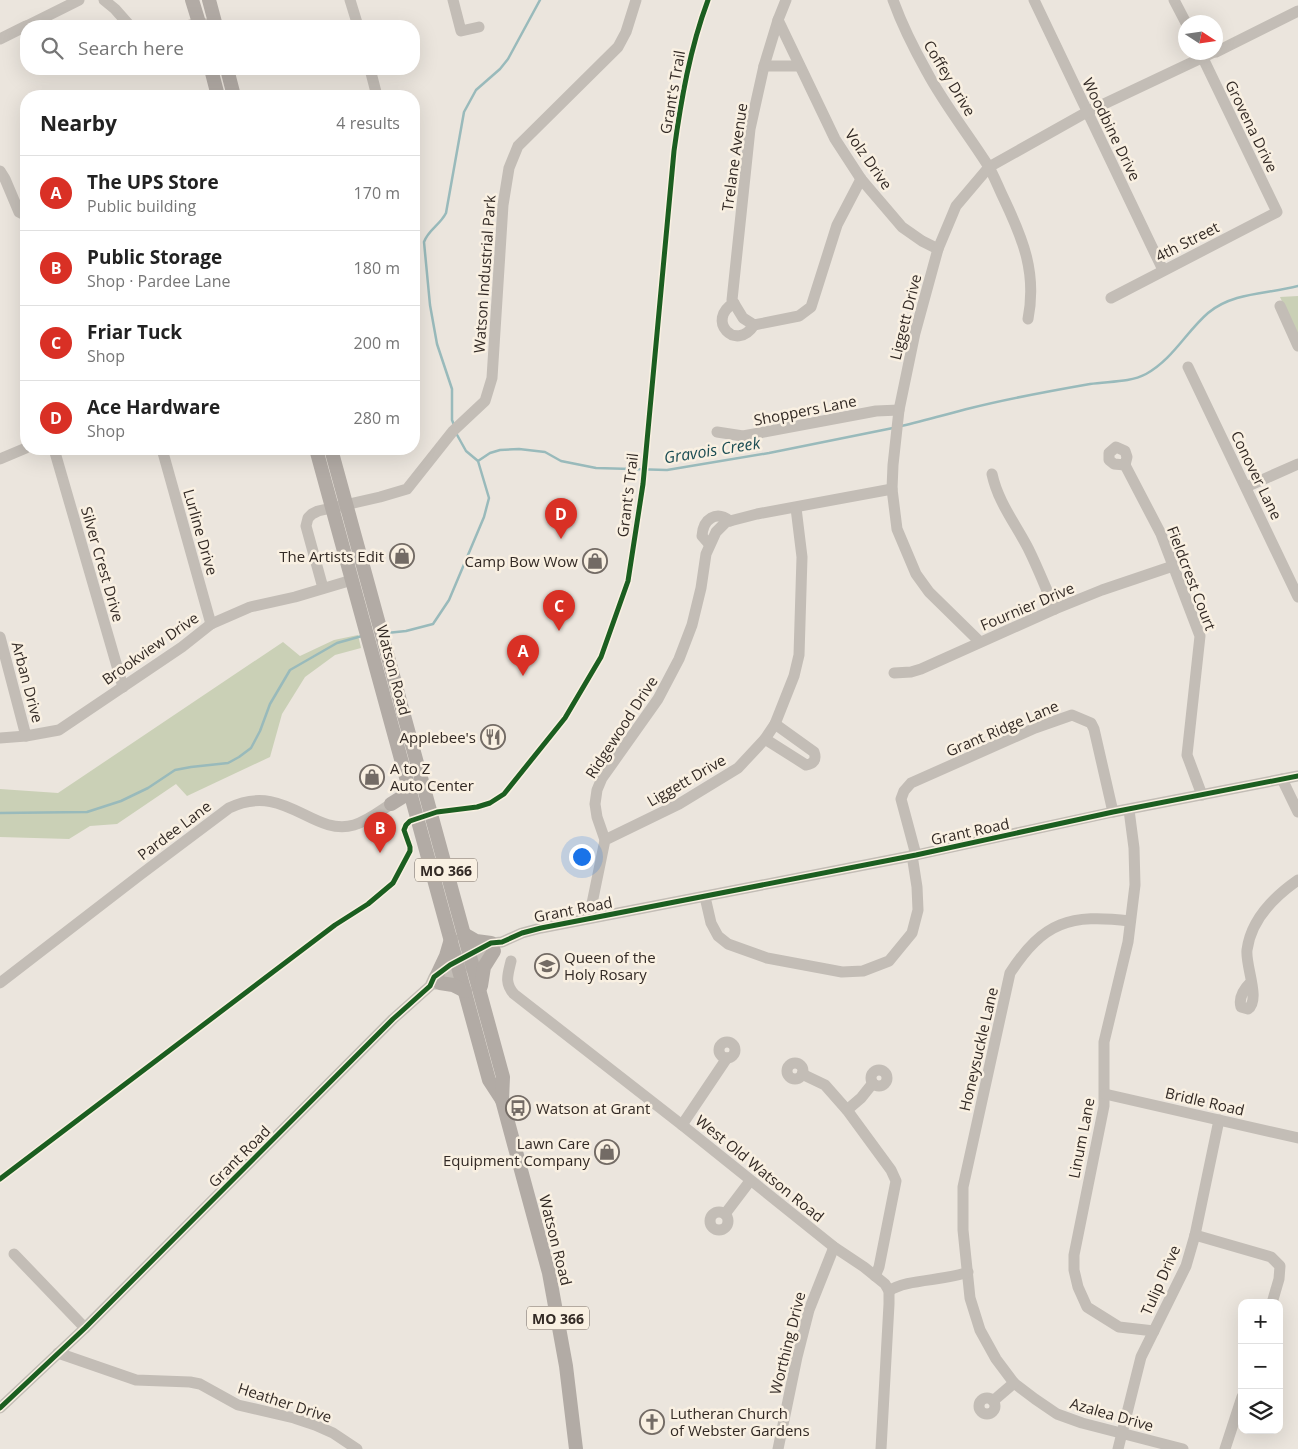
<!DOCTYPE html>
<meta charset="utf-8">
<style>
body{margin:0;font-family:"Open Sans",sans-serif;background:#f6f6f6;color:#222}
.controls{position:absolute;right:15px;bottom:15px;display:grid;overflow:hidden;border-radius:10px;box-shadow:0 5px 20px #0002}
.controls button{width:45px;height:45px;display:grid;place-items:center;padding:0;border:0;border-bottom:1px solid #e0e0e0;background:#fff;color:#222;font:25px sans-serif}
.compass{position:absolute;left:1178px;top:15px;width:45px;height:45px;border-radius:50%;background:#fff;box-shadow:0 5px 20px #0002;rotate:102deg}
.you{position:absolute;left:581px;top:856px;width:18px;height:18px;margin:-12px;border:4px solid #fff;border-radius:50%;background:#1a73e8;box-shadow:0 0 0 8px #1a73e833}
.badge{display:grid;place-items:center;width:32px;height:32px;border-radius:50%;background:#d93025;color:#fff;font-size:16px;font-weight:700}
.pin{position:absolute;translate:-50% -41px;filter:drop-shadow(0 1px 2px #0008)}
.pin::after{content:'';position:absolute;top:26px;width:18px;height:15px;background:inherit;clip-path:polygon(0 0,100% 0,50% 100%)}
.list{margin:0;padding:0;list-style:none}
h2{display:flex;justify-content:space-between;align-items:center;height:65px;margin:0;padding:0 20px;font-size:21px}
h2 small{font-size:16px;font-weight:400;color:#767676}
.list li{display:grid;grid-template-columns:32px 1fr auto;gap:15px;align-items:center;box-sizing:border-box;height:75px;padding:0 20px;border-top:1px solid #e0e0e0}
.list b{display:block;font-size:19px;white-space:nowrap}
.list p{margin:0;font-size:16px;white-space:nowrap;color:#767676}
.list em{font-size:16px;font-style:normal;color:#767676}
.icon{flex:none;width:28px;height:28px;fill:none;stroke:currentColor;stroke-width:2;stroke-linecap:round;stroke-linejoin:round}
.map{position:relative;flex:none;width:1298px;height:1449px;overflow:hidden}
.search{position:absolute;background:#fff;box-shadow:0 5px 20px #0002;left:20px;top:20px;width:400px;height:55px;display:flex;align-items:center;gap:12px;box-sizing:border-box;padding:0 18px;border-radius:20px;color:#767676;font-size:19px}
.panel{position:absolute;background:#fff;box-shadow:0 5px 20px #0002;left:20px;top:90px;width:400px;height:365px;border-radius:20px}
.map>svg:first-child{display:block}
.green{fill:#cad0b6}
.lines{fill:none;stroke-linecap:round;stroke-linejoin:round}
.stream{stroke:#99babb;stroke-width:2.5}
.minor{stroke:#c3bdb6;stroke-width:11}
.major{stroke:#b2aba5;stroke-width:14}
.cycleway-casing{stroke:#f9f0e2;stroke-width:8}
.cycleway{stroke:#1b5e20;stroke-width:5}
.labels{text-anchor:middle;dominant-baseline:central;stroke-width:5;stroke-linejoin:round;paint-order:stroke}
.shield{fill:#f9f0e2;stroke:#6e655e;stroke-width:1}
.shield-label{font-size:14px;font-weight:bold;fill:#332a25}
.street-label{font-size:15px;fill:#332a25;stroke:#f9f0e2}
.poi-label{font-size:15px;fill:#332a25;stroke:#f9f0e2;text-anchor:end}
.water-label{font-size:16px;font-style:italic;fill:#1b4d54;stroke:#f9f0e2}
</style>
<div class="map">
<svg width="1298" height="1449" viewBox="0 0 1298 1449">
<rect width="100%" height="100%" fill="#ebe5dd"/>
<g class="green">
<polygon points="1298,296 1298,336 1280,297"/>
<polygon points="358,635 361,648 335,655 305,677 282,714 270,757 187,796 176,784 117,824 90,826 69,839 0,837 0,789 58,793 283,642 300,656 334,640"/>
</g>
<g class="lines">
<g class="stream">
<path d="M454 425 452 420V389L437 344 430 305 424 242C428 230 440 225 446 213L464 112 476 90 500 69 508 59 540 0"/>
<path d="M901 426C924 421 947 414 971 408 1010 398 1050 391 1090 384 1108 381 1129 383 1146 374 1173 359 1186 332 1208 313 1233 292 1268 294 1298 286"/>
<polyline points="456,433 466,451 478,461"/>
<polyline points="387,633 406,631 433,624 449,600 484,517 489,498 478,461 490,453 500,450 519,449 545,452 561,461 596,468 667,470 769,453 893,428"/>
<polyline points="0,813 87,812 121,801 148,788 175,770 191,767 228,763 239,757 251,748 260,731 270,704 290,670 337,643 362,636"/>
</g>
<g class="minor">
<polyline points="104,0 115,9 130,26"/>
<polyline points="350,0 358,26"/>
<polyline points="453,0 461,31 479,27"/>
<polyline points="786,0 778,20 764,66 750,129 732,300 743,318 754,325 799,316 811,307 837,225 861,179"/>
<path d="M893 0C902 25 914 49 927 72 944 104 968 134 987 164 994 175 998 187 1004 199 1023 239 1037 273 1028 319"/>
<polyline points="1034,0 1163,270"/>
<polyline points="1174,0 1186,23"/>
<polyline points="778,20 835,139 861,179 902,227 922,241 938,249"/>
<polyline points="27,26 79,0"/>
<path d="M186 26C196 23 202 22 211 26"/>
<polyline points="0,39 26,26"/>
<polyline points="1216,52 1298,11"/>
<polyline points="764,66 799,66"/>
<polyline points="370,69 377,96"/>
<polyline points="0,171 5,179 19,212 23,214 26,213"/>
<polyline points="1111,298 1277,212 1200,52"/>
<path d="M734 303C705 320 736 353 754 325"/>
<polyline points="1280,306 1298,346"/>
<polyline points="1188,367 1298,597"/>
<polyline points="717,432 743,436 876,411 899,410"/>
<polygon points="1116,447 1125,451 1127,457 1125,465 1114,464 1109,460 1109,453"/>
<polyline points="54,449 123,687"/>
<polyline points="162,449 211,624"/>
<polyline points="0,459 26,448"/>
<polyline points="1125,465 1161,534 1200,636 1187,755 1202,795"/>
<path d="M992 474C998 502 1015 523 1028 548 1038 568 1046 589 1055 609"/>
<polyline points="1246,487 1298,464"/>
<path d="M709 544 702 536C703 519 716 510 730 521"/>
<polyline points="323,588 306,526 308,518 312,514 318,511 380,497 407,489 453,431 485,401 492,378 503,205 509,168 518,146 618,47 626,32 636,0"/>
<polyline points="0,637 26,736"/>
<polyline points="980,642 929,592 916,574 897,529 892,489 893,465 899,410 915,333 938,249 956,206 989,167 1087,112 1214,52"/>
<polyline points="894,673 911,672 921,669 1055,609 1102,590 1173,566"/>
<polyline points="0,738 26,736 59,730 182,647 211,624 250,607 295,597 352,580"/>
<path d="M765 739 806 765C813 764 817 760 814 752L775 724"/>
<polyline points="1282,779 1298,812"/>
<polyline points="1129,810 1134,848 1135,885 1128,942 1104,1042 1104,1106 1074,1255 1074,1270 1078,1287 1087,1307 1119,1327 1154,1331"/>
<polyline points="605,840 597,817 595,804 597,790 602,778 612,764 658,699 679,659 692,625 701,588 706,554 716,532 726,522 757,514 892,489"/>
<polyline points="916,855 901,799 904,791 911,783 1035,728 1072,715 1091,723 1094,729 1113,812"/>
<polyline points="705,897 711,923 718,936 728,944 767,958 842,972 863,971 889,961 912,933 918,910 917,887 912,855"/>
<polyline points="589,918 605,840 679,804 738,768 765,739 775,724 794,676 799,655 802,557 796,508"/>
<path d="M1130 921C1070 914 1044 921 1010 973L963 1187V1230L970 1298 980 1330 996 1359 1014 1383 1035 1399 1057 1414 1082 1423 1183 1449"/>
<path d="M511 961C508 974 504 983 514 994L682 1125 834 1247 864 1267 885 1284 889 1291V1304L881 1449"/>
<path d="M1251 982C1244 989 1238 997 1241 1007L1248 1009C1261 1000 1245 965 1247 950 1251 920 1275 896 1298 880"/>
<path d="M0 983 140 875 229 808C285 781 312 837 354 825 368 821 380 811 391 804"/>
<polyline points="436,984 459,969 494,951"/>
<circle cx="727" cy="1050" r="8"/>
<circle cx="795" cy="1071" r="8"/>
<circle cx="879" cy="1078" r="8"/>
<polyline points="802,1074 825,1085 847,1110 891,1170 896,1181 879,1267 875,1276"/>
<polyline points="1105,1094 1298,1138"/>
<polyline points="847,1110 861,1098 873,1083"/>
<polyline points="682,1125 727,1058"/>
<circle cx="719" cy="1221" r="9"/>
<polyline points="725,1214 750,1181"/>
<polyline points="1195,1235 1271,1257 1280,1266 1279,1279 1272,1303"/>
<polyline points="14,1254 85,1328"/>
<path d="M889 1291C905 1279 946 1281 968 1272"/>
<polyline points="58,1353 136,1380 190,1382 200,1384 238,1405 294,1418 315,1425 333,1433 357,1449"/>
<circle cx="987" cy="1406" r="8"/>
<polyline points="993,1401 1014,1383"/>
<polyline points="0,1408 85,1328 393,1019 430,986 434,977 450,965 491,943 502,942 522,933 541,928 916,855 1113,812 1298,776"/>
<polyline points="778,1449 797,1357 809,1310 834,1247"/>
<polyline points="1118,1449 1141,1357 1186,1266 1195,1235 1219,1120"/>
<polyline points="1225,1449 1242,1397"/>
</g>
<g class="major">
<polyline points="192,0 200,26"/>
<polyline points="209,0 216,26"/>
<polyline points="211,69 218,96"/>
<polyline points="227,69 234,96"/>
<polyline points="316,449 489,1080 502,1100 549,1273 566,1366 576,1449"/>
<polyline points="331,449 503,1077 502,1100"/>
<polyline points="391,804 407,794 414,786"/>
<polyline points="464,934 476,941 491,943"/>
<polyline points="437,975 446,956 451,939"/>
<polyline points="440,983 453,985 465,991"/>
<polyline points="481,986 484,967 494,951"/>
</g>
<defs>
<g id="cycleway">
<path d="M0 1179 335 925 368 904 393 883 410 851V847L404 830 406 825 410 821 437 812 477 807 490 803 504 794 565 718 601 657 628 581 643 484 674 151C681 100 690 48 708 0"/>
<polyline points="0,1408 85,1328 393,1019 430,986 434,977 450,965 491,943 502,942 522,933 541,928 916,855 1113,812 1298,776"/>
</g>
</defs>
<use href="#cycleway" class="cycleway-casing"/>
<use href="#cycleway" class="cycleway"/>
</g>
<defs>
<symbol id="shop-ring" viewBox="-11 -11 22 22"><circle r="9.5" fill="#f9f0e2" stroke="#736b65" stroke-width="1.5"/><path d="M-5-2.5h2.3a2.7 3.5 0 0 1 5.4 0H5L5.5 6h-11ZM-1.5-2.5h3a1.5 2.3 0 0 0-3 0Z" fill="#736b65"/></symbol>
<symbol id="restaurant-ring" viewBox="-11 -11 22 22"><circle r="9.5" fill="#f9f0e2" stroke="#736b65" stroke-width="1.5"/><path d="M-5-6h1v4h1v-4h1v4h1v-4h1v5L-1.5 .5V6h-2V.5L-5-1ZM5-6V6H3V1.5H1.5Q1.5-4 5-6Z" fill="#736b65"/></symbol>
<symbol id="school-ring" viewBox="-11 -11 22 22"><circle r="9.5" fill="#f9f0e2" stroke="#736b65" stroke-width="1.5"/><path d="M0-5L7-2L0 1L-7-2ZM-4 1L0 2.5L4 1V4Q0 6-4 4Z" fill="#736b65"/></symbol>
<symbol id="bus-ring" viewBox="-11 -11 22 22"><circle r="9.5" fill="#f9f0e2" stroke="#736b65" stroke-width="1.5"/><path d="M-5-6H5V4H4V6H2V4H-2V6H-4V4H-5ZM-3.5-4V0h7V-4ZM-3.5 1.2v1.5H-2V1.2ZM2 1.2v1.5H3.5V1.2Z" fill="#736b65"/></symbol>
<symbol id="church-ring" viewBox="-11 -11 22 22"><circle r="9.5" fill="#f9f0e2" stroke="#736b65" stroke-width="1.5"/><path d="M-1.2-6h2.4v3.5h3.3v2.4h-3.3V6h-2.4V-.1h-3.3v-2.4h3.3Z" fill="#736b65"/></symbol>
</defs>
<g fill-rule="evenodd">
<use href="#shop-ring" x="388" y="542" width="28" height="28"/>
<use href="#shop-ring" x="581" y="547" width="28" height="28"/>
<use href="#restaurant-ring" x="479" y="723" width="28" height="28"/>
<use href="#shop-ring" x="358" y="763" width="28" height="28"/>
<use href="#school-ring" x="533" y="952" width="28" height="28"/>
<use href="#bus-ring" x="504" y="1094" width="28" height="28"/>
<use href="#shop-ring" x="593" y="1138" width="28" height="28"/>
<use href="#church-ring" x="638" y="1408" width="28" height="28"/>
</g>
<g class="labels">
<g class="shield">
<rect x="415" y="858.5" width="62" height="23" rx="4"/>
<rect x="527" y="1306.5" width="62" height="23" rx="4"/>
</g>
<g class="shield-label">
<text x="446" y="870">MO 366</text>
<text x="558" y="1318">MO 366</text>
</g>
<g class="street-label">
<text transform="translate(950 78) rotate(59)">Coffey Drive</text>
<text transform="translate(672 92) rotate(-80)">Grant's Trail</text>
<text transform="translate(1252 126) rotate(64)">Grovena Drive</text>
<text transform="translate(1112 129) rotate(64)">Woodbine Drive</text>
<text transform="translate(734 157) rotate(-82)">Trelane Avenue</text>
<text transform="translate(869 159) rotate(55)">Volz Drive</text>
<text transform="translate(1187 241) rotate(-27)">4th Street</text>
<text transform="translate(484 274) rotate(-86)">Watson Industrial Park</text>
<text transform="translate(905 317) rotate(-76)">Liggett Drive</text>
<text transform="translate(805 410) rotate(-11)">Shoppers Lane</text>
<text transform="translate(1257 475) rotate(64)">Conover Lane</text>
<text transform="translate(627 495) rotate(-83)">Grant's Trail</text>
<text transform="translate(201 532) rotate(74)">Lurline Drive</text>
<text transform="translate(103 564) rotate(74)">Silver Crest Drive</text>
<text transform="translate(1192 578) rotate(69)">Fieldcrest Court</text>
<text transform="translate(1027 606) rotate(-23)">Fournier Drive</text>
<text transform="translate(150 648) rotate(-35)">Brookview Drive</text>
<text transform="translate(394 670) rotate(75)">Watson Road</text>
<text transform="translate(28 682) rotate(75)">Arban Drive</text>
<text transform="translate(621 727) rotate(-57)">Ridgewood Drive</text>
<text transform="translate(1002 728) rotate(-23)">Grant Ridge Lane</text>
<text transform="translate(686 780) rotate(-30)">Liggett Drive</text>
<text transform="translate(174 830) rotate(-37)">Pardee Lane</text>
<text transform="translate(970 831) rotate(-12)">Grant Road</text>
<text transform="translate(573 909) rotate(-11)">Grant Road</text>
<text transform="translate(978 1049) rotate(-77)">Honeysuckle Lane</text>
<text transform="translate(1205 1101) rotate(13)">Bridle Road</text>
<text transform="translate(1081 1138) rotate(-79)">Linum Lane</text>
<text transform="translate(239 1156) rotate(-45)">Grant Road</text>
<text transform="translate(760 1168) rotate(39)">West Old Watson Road</text>
<text transform="translate(556 1240) rotate(76)">Watson Road</text>
<text transform="translate(1160 1280) rotate(-66)">Tulip Drive</text>
<text transform="translate(787 1343) rotate(-76)">Worthing Drive</text>
<text transform="translate(285 1402) rotate(18)">Heather Drive</text>
<text transform="translate(1112 1414) rotate(16)">Azalea Drive</text>
</g>
<g class="poi-label">
<text x="384" y="556">The Artists Edit</text>
<text x="578" y="561">Camp Bow Wow</text>
<text x="476" y="737">Applebee's</text>
<text x="390" y="768" text-anchor="start">A to Z<tspan x="390" dy="17">Auto Center</tspan></text>
<text x="564" y="957" text-anchor="start">Queen of the<tspan x="564" dy="17">Holy Rosary</tspan></text>
<text x="536" y="1108" text-anchor="start">Watson at Grant</text>
<text x="590" y="1143">Lawn Care<tspan x="590" dy="17">Equipment Company</tspan></text>
<text x="670" y="1413" text-anchor="start">Lutheran Church<tspan x="670" dy="17">of Webster Gardens</tspan></text>
</g>
<g class="water-label">
<text transform="translate(712 450) rotate(-9)">Gravois Creek</text>
</g>
</g>
</svg>
<div class="controls">
<button>+</button>
<button>−</button>
<button><svg class="icon" aria-label="layers" viewBox="0 0 24 24"><path d="M12 4l9 5-9 5-9-5zM3 14l9 5 9-5"/></svg></button>
</div>
<svg class="compass" viewBox="-18 -18 36 36"><path d="M0-13l5 13h-10z" fill="#e53935"/><path d="M0 13l5-13h-10z" fill="#767676"/></svg>
<div class="you"></div>
<div class="pin badge" style="left:523px;top:676px">A</div>
<div class="pin badge" style="left:380px;top:853px">B</div>
<div class="pin badge" style="left:559px;top:631px">C</div>
<div class="pin badge" style="left:561px;top:539px">D</div>
<div class="search"><svg class="icon" aria-label="search" viewBox="0 0 24 24"><circle cx="10" cy="10" r="6"/><path d="M15 15l6 6"/></svg>Search here</div>
<section class="panel">
<h2>Nearby<small>4 results</small></h2>
<ul class="list">
<li><span class="badge">A</span><div><b>The UPS Store</b><p>Public building</p></div><em>170 m</em></li>
<li><span class="badge">B</span><div><b>Public Storage</b><p>Shop · Pardee Lane</p></div><em>180 m</em></li>
<li><span class="badge">C</span><div><b>Friar Tuck</b><p>Shop</p></div><em>200 m</em></li>
<li><span class="badge">D</span><div><b>Ace Hardware</b><p>Shop</p></div><em>280 m</em></li>
</ul>
</section>
</div>
